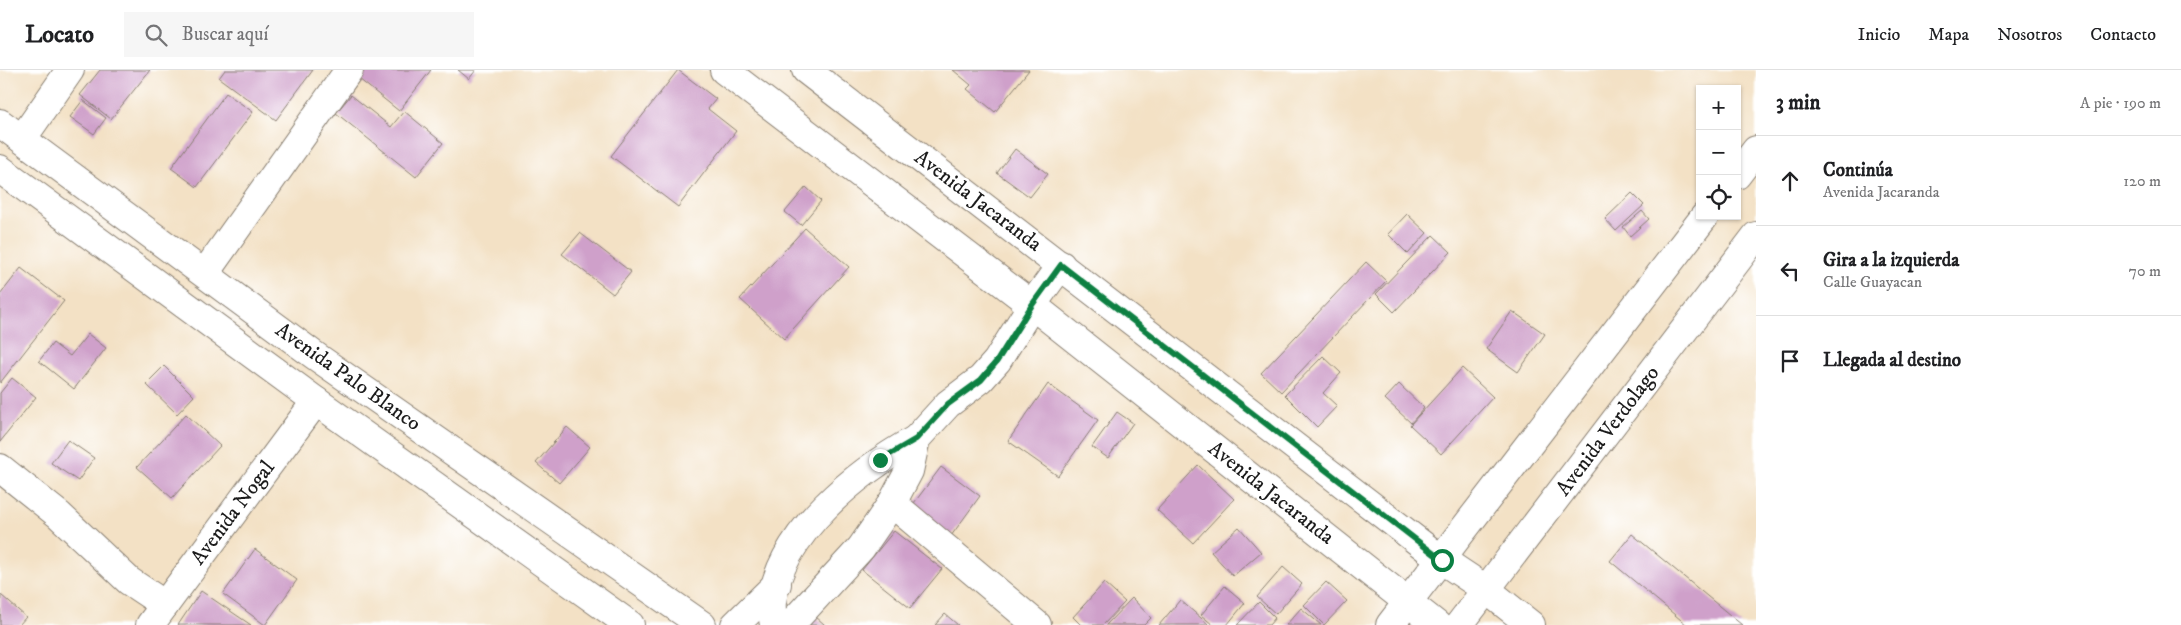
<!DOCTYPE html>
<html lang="es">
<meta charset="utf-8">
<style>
body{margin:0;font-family:"IM FELL DW Pica",serif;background:#f6f6f6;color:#202124}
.controls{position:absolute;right:15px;top:15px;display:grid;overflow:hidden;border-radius:0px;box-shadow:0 1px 4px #0004}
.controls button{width:45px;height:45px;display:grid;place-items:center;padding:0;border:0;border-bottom:1px solid #e0e0e0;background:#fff;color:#202124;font:25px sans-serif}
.stop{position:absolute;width:15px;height:15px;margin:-11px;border:4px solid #0b8043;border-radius:50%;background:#fff}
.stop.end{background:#0b8043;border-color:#fff;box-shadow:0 1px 5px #0008}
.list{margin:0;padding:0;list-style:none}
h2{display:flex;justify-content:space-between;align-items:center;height:65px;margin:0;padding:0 20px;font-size:21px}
h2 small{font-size:16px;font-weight:400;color:#757577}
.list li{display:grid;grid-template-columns:32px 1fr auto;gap:15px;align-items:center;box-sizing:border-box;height:90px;padding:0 20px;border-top:1px solid #e0e0e0}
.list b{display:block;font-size:19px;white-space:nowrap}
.list p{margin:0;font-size:16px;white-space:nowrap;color:#757577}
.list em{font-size:16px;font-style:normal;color:#757577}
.icon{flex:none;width:28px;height:28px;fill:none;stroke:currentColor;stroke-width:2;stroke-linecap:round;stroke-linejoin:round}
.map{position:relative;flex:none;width:1756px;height:555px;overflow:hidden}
header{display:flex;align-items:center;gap:30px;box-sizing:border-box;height:70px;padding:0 25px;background:#fff;border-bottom:1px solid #e0e0e0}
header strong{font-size:24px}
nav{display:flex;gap:28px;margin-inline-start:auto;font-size:18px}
.search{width:350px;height:45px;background:#f6f6f6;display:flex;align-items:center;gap:12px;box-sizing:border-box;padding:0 18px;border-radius:0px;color:#757577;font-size:19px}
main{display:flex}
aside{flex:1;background:#fff}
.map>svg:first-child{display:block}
.building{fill:#cfa0ca}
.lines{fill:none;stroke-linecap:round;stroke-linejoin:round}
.minor-casing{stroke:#887e70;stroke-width:30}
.minor{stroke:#fff;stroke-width:28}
.route{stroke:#0b8043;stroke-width:6}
.labels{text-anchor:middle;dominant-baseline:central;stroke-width:5;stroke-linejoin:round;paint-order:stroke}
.street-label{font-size:21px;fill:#1c1c1c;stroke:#fff}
</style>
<header>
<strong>Locato</strong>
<div class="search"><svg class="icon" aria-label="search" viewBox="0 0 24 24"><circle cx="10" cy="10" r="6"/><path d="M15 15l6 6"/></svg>Buscar aquí</div>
<nav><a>Inicio</a><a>Mapa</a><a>Nosotros</a><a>Contacto</a></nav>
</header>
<main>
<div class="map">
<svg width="1756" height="555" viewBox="0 0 1756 555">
<rect width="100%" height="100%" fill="#fff"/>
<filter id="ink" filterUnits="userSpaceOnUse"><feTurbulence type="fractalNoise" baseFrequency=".02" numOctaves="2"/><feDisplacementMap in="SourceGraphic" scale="10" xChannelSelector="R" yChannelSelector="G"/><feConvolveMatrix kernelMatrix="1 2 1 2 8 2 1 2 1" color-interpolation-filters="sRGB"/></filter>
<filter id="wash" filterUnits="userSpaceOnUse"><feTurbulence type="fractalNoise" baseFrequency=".0096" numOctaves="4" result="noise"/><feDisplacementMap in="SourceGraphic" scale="20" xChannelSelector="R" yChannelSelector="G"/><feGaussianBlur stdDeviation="1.12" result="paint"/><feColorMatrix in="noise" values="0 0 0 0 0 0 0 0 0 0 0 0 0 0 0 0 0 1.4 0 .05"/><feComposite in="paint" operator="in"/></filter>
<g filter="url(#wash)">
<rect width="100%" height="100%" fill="#f3e1c5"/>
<g id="blocks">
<g class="building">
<polygon points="100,0 150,0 111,49 80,25"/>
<polygon points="225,0 313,0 276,50 219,8"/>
<polygon points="358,0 431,0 399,41 354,5"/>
<polygon points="458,0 476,0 469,9"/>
<polygon points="678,0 716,29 708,39 736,61 678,137 611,86"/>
<polygon points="953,0 1029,0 995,42 967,19 971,15"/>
<polygon points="226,23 253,42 197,117 171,98"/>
<polygon points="351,25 391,57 404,41 443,73 416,107 336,43"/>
<polygon points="83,30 106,48 94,64 70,47"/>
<polygon points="1015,79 1048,104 1030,127 997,103"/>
<polygon points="806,117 821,131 801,155 785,142"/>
<polygon points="1632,123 1644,135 1616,161 1605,149"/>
<polygon points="1642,141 1649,149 1630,166 1623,157"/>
<polygon points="1407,144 1427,163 1408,184 1388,164"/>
<polygon points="805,158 849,197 784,269 740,229"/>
<polygon points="580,163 631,202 613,224 562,184"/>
<polygon points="1433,165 1451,182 1394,242 1376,224"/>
<polygon points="1366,192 1386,211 1281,322 1261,303"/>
<polygon points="21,198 64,231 0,313 0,225"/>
<polygon points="1512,241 1545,264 1518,302 1486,279"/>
<polygon points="88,264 106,278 74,319 39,291 53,273 70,286"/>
<polygon points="1323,286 1341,303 1323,323 1337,336 1317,357 1285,325"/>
<polygon points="164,296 194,326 177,344 146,314"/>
<polygon points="1462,298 1493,327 1441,384 1410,355"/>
<polygon points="12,308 36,327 0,372 0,323"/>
<polygon points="1048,314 1098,350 1058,406 1008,371"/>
<polygon points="1399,314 1424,338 1411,353 1385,329"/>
<polygon points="1117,342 1133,353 1108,388 1092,377"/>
<polygon points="186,344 220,376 172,428 137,397"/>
<polygon points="567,357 590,377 559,413 536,393"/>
<polygon points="68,370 94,388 78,411 51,393"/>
<polygon points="1198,395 1234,429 1193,473 1157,440"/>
<polygon points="941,397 980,426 951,466 911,437"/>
<polygon points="1239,457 1261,482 1233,506 1211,482"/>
<polygon points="894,461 942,499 910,538 862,500"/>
<polygon points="1632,464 1742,555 1687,555 1610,491"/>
<polygon points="255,479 297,510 265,555 223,524"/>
<polygon points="1283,497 1302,514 1276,544 1257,527"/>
<polygon points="1326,512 1347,531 1324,555 1304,535"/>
<polygon points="1104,513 1125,532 1103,555 1081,555 1073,547"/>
<polygon points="1225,516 1245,533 1227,555 1213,555 1201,545"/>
<polygon points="201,521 251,555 178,555"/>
<polygon points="1,525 26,547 19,555 0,555"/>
<polygon points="1132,528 1151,548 1144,555 1106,555"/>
<polygon points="1180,530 1208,554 1207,555 1159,555"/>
<polygon points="1259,532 1275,548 1269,555 1237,555"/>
<polygon points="1301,538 1321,555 1286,555"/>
<polygon points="945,544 958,555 935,555"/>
<polygon points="815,546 825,555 807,555"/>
</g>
</g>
</g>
<g filter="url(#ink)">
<use href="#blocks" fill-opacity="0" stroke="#887e70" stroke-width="1"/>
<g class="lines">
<defs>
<g id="minor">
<polyline points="724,0 1032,235 1437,555"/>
<polyline points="806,0 1442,490 1487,520 1531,555"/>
<polyline points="0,53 314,285 702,555"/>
<polyline points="22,69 70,0"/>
<polyline points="0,99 316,331 630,555"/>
<polyline points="1737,105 1756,80"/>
<polyline points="205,203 349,0"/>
<polyline points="0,398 59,445 129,511 165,535"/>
<polyline points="892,433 1037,555"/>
<polyline points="150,555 316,331"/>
<polyline points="735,555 777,514"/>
<path d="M774 555C773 548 771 539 772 532 780 462 859 401 916 369"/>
<polyline points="790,555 861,478 892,433 909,401 916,369 948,334 981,309 997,291 1032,235 1061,195"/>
<polyline points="1390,555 1705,146"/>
<polyline points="1459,555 1756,166"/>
</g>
</defs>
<use href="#minor" class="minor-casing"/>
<use href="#minor" class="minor"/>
</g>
</g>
<g class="lines" filter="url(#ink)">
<polyline class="route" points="880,390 916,369 948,334 981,310 997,291 1032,235 1061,195 1442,490"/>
</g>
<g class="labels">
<g class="street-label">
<text transform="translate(978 131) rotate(37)">Avenida Jacaranda</text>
<text transform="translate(348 307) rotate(35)">Avenida Palo Blanco</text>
<text transform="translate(1608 361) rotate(-53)">Avenida Verdolago</text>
<text transform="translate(1271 423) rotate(38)">Avenida Jacaranda</text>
<text transform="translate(233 443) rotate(-53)">Avenida Nogal</text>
</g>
</g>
</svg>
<div class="controls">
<button>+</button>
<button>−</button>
<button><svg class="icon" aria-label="locate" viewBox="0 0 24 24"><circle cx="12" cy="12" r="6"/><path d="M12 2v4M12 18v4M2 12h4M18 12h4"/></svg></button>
</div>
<div class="stop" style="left:1442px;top:490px"></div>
<div class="stop end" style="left:880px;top:390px"></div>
</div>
<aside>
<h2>3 min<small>A pie · 190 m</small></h2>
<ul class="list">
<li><svg class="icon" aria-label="ahead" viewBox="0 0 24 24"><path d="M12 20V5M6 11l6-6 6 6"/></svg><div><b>Continúa</b><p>Avenida Jacaranda</p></div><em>120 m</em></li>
<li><svg class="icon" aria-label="left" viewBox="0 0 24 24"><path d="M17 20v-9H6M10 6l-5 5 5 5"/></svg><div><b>Gira a la izquierda</b><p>Calle Guayacan</p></div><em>70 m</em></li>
<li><svg class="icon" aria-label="arrive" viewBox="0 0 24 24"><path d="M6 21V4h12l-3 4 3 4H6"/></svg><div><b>Llegada al destino</b></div></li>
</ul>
</aside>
</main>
